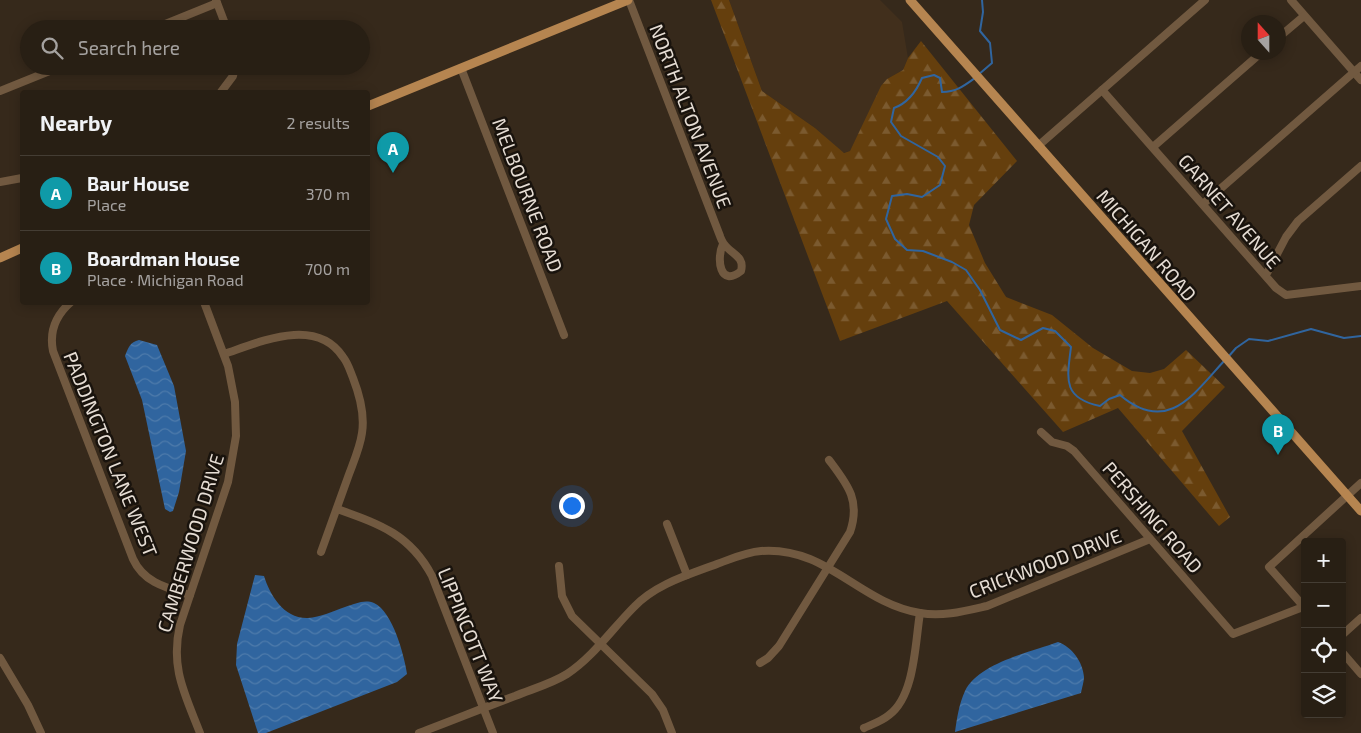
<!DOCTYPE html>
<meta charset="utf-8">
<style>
body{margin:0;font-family:"Exo 2",sans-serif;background:#30271d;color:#f1f3f6}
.controls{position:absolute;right:15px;bottom:15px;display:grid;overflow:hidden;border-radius:5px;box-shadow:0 2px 12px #0003}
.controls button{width:45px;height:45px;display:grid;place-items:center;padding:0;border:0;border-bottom:1px solid #443d34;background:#281f14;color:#f1f3f6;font:25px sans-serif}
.compass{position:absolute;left:1241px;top:15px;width:45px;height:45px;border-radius:50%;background:#281f14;box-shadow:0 2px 12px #0003;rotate:339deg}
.you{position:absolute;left:571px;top:505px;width:18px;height:18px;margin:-12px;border:4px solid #fff;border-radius:50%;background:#1a73e8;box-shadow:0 0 0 8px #1a73e833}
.badge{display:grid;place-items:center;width:32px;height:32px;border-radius:50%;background:#1a73e8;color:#fff;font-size:16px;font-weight:700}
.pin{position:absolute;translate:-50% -41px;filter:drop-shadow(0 1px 2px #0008)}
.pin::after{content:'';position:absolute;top:26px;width:18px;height:15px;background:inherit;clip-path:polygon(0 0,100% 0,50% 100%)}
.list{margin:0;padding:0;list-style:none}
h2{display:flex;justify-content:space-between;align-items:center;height:65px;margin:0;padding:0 20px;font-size:21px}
h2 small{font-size:16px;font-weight:400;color:#a5a2a0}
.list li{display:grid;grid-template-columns:32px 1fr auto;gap:15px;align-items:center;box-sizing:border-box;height:75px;padding:0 20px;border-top:1px solid #443d34}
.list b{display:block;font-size:19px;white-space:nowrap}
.list p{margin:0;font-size:16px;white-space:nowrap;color:#a5a2a0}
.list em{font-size:16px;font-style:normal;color:#a5a2a0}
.icon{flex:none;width:28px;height:28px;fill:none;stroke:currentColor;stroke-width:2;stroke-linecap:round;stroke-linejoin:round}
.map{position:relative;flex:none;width:1361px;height:733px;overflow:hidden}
.search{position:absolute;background:#281f14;box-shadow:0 2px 12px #0003;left:20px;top:20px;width:350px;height:55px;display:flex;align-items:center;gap:12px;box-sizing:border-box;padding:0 18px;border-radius:28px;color:#a5a2a0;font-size:19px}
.panel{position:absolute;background:#281f14;box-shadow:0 2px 12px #0003;left:20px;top:90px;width:350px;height:215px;border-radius:5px}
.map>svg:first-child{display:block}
.built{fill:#412f1c}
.forest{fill:url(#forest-firs)}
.water{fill:url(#water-waves)}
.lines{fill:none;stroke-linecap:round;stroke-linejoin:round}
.stream{stroke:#30659f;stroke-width:2}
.minor{stroke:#715940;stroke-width:8}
.major{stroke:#b68550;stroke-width:9}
.labels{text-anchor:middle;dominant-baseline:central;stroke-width:5;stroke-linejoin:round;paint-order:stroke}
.street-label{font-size:19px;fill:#e6ddd4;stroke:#19130d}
</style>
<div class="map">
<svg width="1361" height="733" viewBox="0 0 1361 733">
<defs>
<pattern id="forest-firs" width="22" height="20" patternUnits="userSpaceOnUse" patternTransform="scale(1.25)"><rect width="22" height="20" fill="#653f0d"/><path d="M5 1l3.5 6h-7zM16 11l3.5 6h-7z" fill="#7b5a2f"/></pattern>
<pattern id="water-waves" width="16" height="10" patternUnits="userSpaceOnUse" patternTransform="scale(1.25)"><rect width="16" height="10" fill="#30659f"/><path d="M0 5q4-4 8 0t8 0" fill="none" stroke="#4e7bab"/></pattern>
</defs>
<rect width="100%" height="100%" fill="#36291b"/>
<polygon class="built" points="729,0 880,0 902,22 908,58 903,70 887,79 850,151 843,153 815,128 762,91"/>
<polygon class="forest" points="711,0 729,0 762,91 815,128 844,153 850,151 881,86 887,79 903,70 908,58 921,41 1017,161 974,205 969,225 985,263 1006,297 1052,315 1093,348 1132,371 1150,373 1164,369 1186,350 1225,387 1182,431 1230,517 1219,526 1118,408 1063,432 947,301 840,341"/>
<g class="water">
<path d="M139 340 157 345 174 386 186 451 179 492 173 511 170 512 165 509 142 400 125 356C128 348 130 342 139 340Z"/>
<path d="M255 575 264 576C270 595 284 619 308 618 320 617 334 611 345 607 355 604 364 599 374 603 393 612 404 655 407 674L397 682 266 733H258L236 665 237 644Z"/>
<path d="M1058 642C1072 647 1083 662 1084 677 1084 681 1082 688 1081 693L955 732C957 718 959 704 965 691 979 663 1031 652 1058 642Z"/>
</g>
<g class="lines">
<g class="stream">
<polyline points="978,75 992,63 990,43 980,31 983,12 982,0"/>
<path d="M975 78C964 86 956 92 942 92L940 78 934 75 922 78C916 92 908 103 894 108L891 122 901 136 938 157 945 166 940 185 922 197 907 194 892 196 886 219 895 239 907 250 923 251 952 262 966 270 980 290 1000 330 1021 340 1043 328 1055 331 1071 347C1067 379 1062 398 1100 406L1109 399 1120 395C1167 435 1193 395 1224 361"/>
<polyline points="1229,356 1236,348 1249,339 1268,341 1311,329 1344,338 1361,336"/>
</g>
<g class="minor">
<polyline points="216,0 227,29"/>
<path d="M629 0 720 236C720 237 723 243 724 244 731 254 745 256 741 271 720 288 716 259 723 244"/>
<polyline points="1291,0 1361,80"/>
<polyline points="153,29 217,3"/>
<polyline points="1278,38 1304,16"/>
<polyline points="461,68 564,335"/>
<polyline points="1102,90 1276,288 1286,295 1361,286"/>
<polyline points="0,91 62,66"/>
<polyline points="221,92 233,76 235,66"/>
<polyline points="1038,146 1205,0"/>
<polyline points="1153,147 1262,52"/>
<polyline points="0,182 22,178"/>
<polyline points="1203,204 1361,66"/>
<polyline points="1266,275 1286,237 1298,221 1361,166"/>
<path d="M71 302C56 315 49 331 53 351L133 559C144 583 167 588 190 595"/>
<path d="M224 354C260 342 316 316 343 357 348 363 350 371 353 378 360 396 365 414 362 433 360 448 353 463 348 477 339 502 330 527 321 552"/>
<polyline points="1041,432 1052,442 1067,446 1074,451 1233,634 1303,607"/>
<path d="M337 509C379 524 410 534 432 576L493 733"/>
<polyline points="667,524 687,575"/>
<polyline points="559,566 562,596 572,616 652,694 663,710 672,733"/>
<polyline points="1305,608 1269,567 1361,483"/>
<polyline points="1342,635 1361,618"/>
<polyline points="1342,652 1361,674"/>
<polyline points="0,658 28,705 41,733"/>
<path d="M760 663 768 658 779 646 850 532C861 500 847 484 829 460"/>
<path d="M864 728C873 724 882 721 889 715 915 696 915 643 920 613"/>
<path d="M200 733C185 694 170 668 180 625L228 482 236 436 235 402 228 366 204 302"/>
<path d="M419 733C451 721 483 708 515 696 532 689 551 684 567 674 593 657 612 629 634 607 656 584 688 575 717 564 731 559 746 552 761 551 827 546 859 603 920 613 943 617 965 611 987 606L1150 539"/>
</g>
<g class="major">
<polyline points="910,0 1361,511"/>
<polyline points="368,106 628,0"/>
<polyline points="0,258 22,248"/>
</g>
</g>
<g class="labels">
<g class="street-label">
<text transform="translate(691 116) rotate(69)">NORTH ALTON AVENUE</text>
<text transform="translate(528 195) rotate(69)">MELBOURNE ROAD</text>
<text transform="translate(1230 211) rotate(49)">GARNET AVENUE</text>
<text transform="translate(1147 245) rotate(49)">MICHIGAN ROAD</text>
<text transform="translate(111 454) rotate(68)">PADDINGTON LANE WEST</text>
<text transform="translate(1153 517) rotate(49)">PERSHING ROAD</text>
<text transform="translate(190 543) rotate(-73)">CAMBERWOOD DRIVE</text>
<text transform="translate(1045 563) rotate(-21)">CRICKWOOD DRIVE</text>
<text transform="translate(471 635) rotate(68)">LIPPINCOTT WAY</text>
</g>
</g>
</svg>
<div class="controls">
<button>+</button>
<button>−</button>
<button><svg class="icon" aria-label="locate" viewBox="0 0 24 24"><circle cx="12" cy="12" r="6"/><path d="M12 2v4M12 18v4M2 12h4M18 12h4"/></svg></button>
<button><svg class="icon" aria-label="layers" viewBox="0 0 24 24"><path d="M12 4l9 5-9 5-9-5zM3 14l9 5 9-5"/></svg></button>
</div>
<svg class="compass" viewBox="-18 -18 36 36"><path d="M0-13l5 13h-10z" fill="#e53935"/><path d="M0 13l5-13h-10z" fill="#a5a2a0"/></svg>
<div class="you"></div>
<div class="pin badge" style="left:393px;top:173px;background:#0f9aa8">A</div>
<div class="pin badge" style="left:1278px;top:455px;background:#0f9aa8">B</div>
<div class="search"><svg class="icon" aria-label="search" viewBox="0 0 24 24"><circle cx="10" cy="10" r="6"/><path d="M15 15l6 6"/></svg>Search here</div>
<section class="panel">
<h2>Nearby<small>2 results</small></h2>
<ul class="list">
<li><span class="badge" style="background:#0f9aa8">A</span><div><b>Baur House</b><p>Place</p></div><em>370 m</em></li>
<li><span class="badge" style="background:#0f9aa8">B</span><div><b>Boardman House</b><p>Place · Michigan Road</p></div><em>700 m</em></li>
</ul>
</section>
</div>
